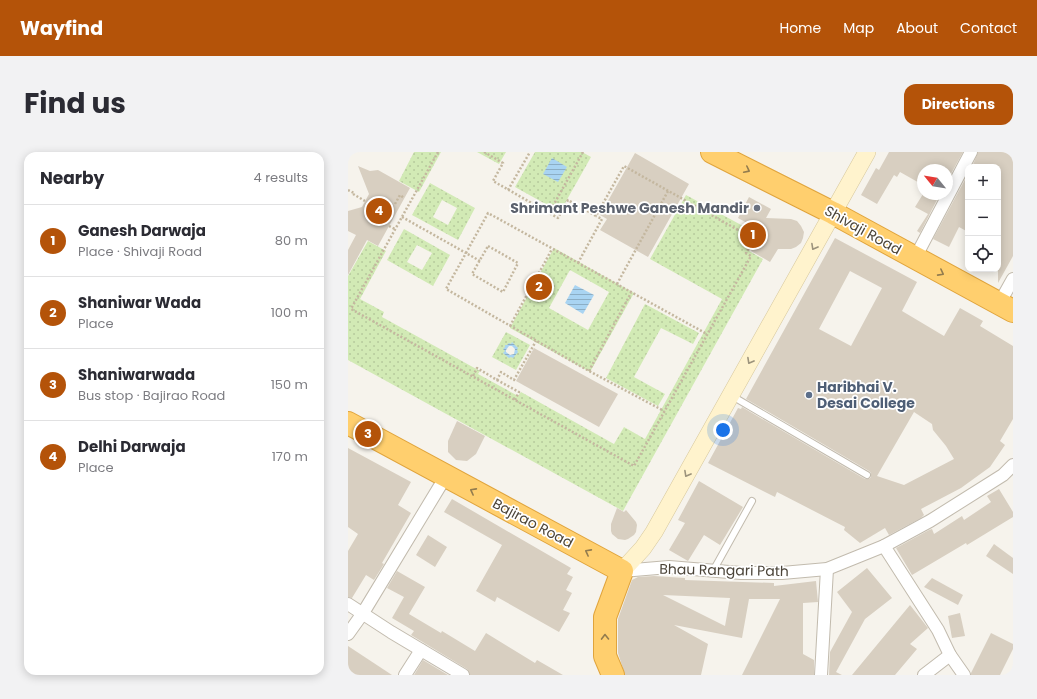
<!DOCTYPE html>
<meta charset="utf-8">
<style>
body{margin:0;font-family:Poppins,sans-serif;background:#f2f2f3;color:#2b2b33}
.controls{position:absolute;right:12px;top:12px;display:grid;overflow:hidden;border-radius:8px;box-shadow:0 2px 10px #0003}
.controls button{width:36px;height:36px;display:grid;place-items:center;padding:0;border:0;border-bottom:1px solid #e1e1e2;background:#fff;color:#2b2b33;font:20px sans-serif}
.compass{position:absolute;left:569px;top:12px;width:36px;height:36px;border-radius:50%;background:#fff;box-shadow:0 2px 10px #0003;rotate:300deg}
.you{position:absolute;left:375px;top:278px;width:14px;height:14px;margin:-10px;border:3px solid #fff;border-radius:50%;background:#1a73e8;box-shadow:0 0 0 6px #1a73e833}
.badge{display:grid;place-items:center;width:26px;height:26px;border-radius:50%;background:#b45309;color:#fff;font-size:13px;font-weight:700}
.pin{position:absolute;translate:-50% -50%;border:2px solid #fff;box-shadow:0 1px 4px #0006}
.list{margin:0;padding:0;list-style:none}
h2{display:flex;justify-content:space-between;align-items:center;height:52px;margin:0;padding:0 16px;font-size:17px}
h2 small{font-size:13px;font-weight:400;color:#7c7c81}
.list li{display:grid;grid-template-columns:26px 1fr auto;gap:12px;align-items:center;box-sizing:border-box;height:72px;padding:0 16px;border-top:1px solid #e1e1e2}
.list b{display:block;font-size:15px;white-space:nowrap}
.list p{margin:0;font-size:13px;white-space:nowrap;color:#7c7c81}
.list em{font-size:13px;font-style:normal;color:#7c7c81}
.icon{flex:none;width:22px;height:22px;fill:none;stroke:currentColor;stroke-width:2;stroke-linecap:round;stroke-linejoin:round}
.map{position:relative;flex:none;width:665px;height:523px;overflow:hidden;border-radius:12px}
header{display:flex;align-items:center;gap:24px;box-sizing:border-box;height:56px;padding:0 20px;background:#b45309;color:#fff}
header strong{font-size:19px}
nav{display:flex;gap:22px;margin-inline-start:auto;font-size:14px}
.intro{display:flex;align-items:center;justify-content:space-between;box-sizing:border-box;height:96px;padding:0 24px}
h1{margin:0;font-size:28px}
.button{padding:10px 18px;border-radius:12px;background:#b45309;color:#fff;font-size:14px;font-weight:700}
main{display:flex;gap:24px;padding:0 24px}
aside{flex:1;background:#fff;border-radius:12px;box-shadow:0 2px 10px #0003}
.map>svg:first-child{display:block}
.grass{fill:url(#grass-dots);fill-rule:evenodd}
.water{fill:url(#water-rules);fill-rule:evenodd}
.building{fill:#d8cfc1;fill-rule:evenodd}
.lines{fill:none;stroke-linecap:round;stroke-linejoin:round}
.lane-casing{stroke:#c2bbae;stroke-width:8}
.street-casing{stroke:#c2bbae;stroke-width:14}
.secondary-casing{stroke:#d6c79b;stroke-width:18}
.highway-casing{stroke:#e0a43c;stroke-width:24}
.path{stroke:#c4b79f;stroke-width:2.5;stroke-dasharray:2 2;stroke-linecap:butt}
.lane{stroke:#fff;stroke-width:6}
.street{stroke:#fff;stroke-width:12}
.secondary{stroke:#fff3cd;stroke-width:17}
.highway{stroke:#ffcf6e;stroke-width:22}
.oneway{stroke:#937c4e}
.oneway2{stroke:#9c937c}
.worship-dot{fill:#6b7280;stroke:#fff;stroke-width:1.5}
.service-dot{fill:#5c6f8a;stroke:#fff;stroke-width:1.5}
.labels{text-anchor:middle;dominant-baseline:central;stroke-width:3.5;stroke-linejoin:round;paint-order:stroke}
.worship-label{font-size:14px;font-weight:bold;fill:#5b616d;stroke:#fff;text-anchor:end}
.street-label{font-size:14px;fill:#4b4439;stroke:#fff}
.service-label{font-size:14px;font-weight:bold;fill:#4e5e75;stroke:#fff;text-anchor:start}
</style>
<header>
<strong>Wayfind</strong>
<nav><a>Home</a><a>Map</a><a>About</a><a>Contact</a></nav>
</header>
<div class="intro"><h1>Find us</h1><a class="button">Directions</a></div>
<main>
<aside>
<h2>Nearby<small>4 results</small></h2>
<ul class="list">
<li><span class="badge">1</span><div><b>Ganesh Darwaja</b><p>Place · Shivaji Road</p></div><em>80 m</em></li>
<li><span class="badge">2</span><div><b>Shaniwar Wada</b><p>Place</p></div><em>100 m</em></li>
<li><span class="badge">3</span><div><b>Shaniwarwada</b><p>Bus stop · Bajirao Road</p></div><em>150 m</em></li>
<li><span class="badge">4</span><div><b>Delhi Darwaja</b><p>Place</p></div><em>170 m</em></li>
</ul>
</aside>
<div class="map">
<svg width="665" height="523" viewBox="0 0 665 523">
<defs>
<pattern id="grass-dots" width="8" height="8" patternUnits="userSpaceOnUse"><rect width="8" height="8" fill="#d2eab5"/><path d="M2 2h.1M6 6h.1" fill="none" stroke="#b6ca9c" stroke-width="1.8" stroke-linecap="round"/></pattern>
<pattern id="water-rules" width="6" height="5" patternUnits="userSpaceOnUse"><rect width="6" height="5" fill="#a9d4f2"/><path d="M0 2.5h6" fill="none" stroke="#8caec5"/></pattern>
</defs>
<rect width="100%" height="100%" fill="#f6f3ec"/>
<g class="grass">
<polygon points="66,0 93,0 71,40 51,29"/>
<polygon points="129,0 158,0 151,12"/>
<polygon points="187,0 234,0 243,5 212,60 167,35"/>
<path d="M82 31 127 56 110 88 64 63ZM94 48 109 56 100 73 85 65Z"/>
<polygon points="338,43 395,74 393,77 409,86 401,99 415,107 275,359 0,208 0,124 20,89 38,99 12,147 36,160 34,165 132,219 130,222 170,244 173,240 266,292 276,275 297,287 374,147 302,107"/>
<path d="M56 77 102 103 85 134 39 108ZM69 93 84 101 74 118 59 110Z"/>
<path d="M206 96 286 141 242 220 162 176ZM222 118 261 140 240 178 201 156Z"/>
<polygon points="297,152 351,181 345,192 313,176 286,225 317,242 310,254 258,226"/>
<path d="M158 180 182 193 168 218 144 205ZM163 192 168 195 169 198 166 204 163 205 157 202V195L159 193Z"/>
</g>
<g class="water">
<polygon points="204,6 219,15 210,30 195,22"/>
<polygon points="227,133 246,143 235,162 217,151"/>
<path d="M164 190 170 196 169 198 170 200 165 206 163 205 161 206 155 201 157 199 155 197 157 195V193H159L161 191 163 192ZM161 194H164L167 197 166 202 162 203 158 200V198Z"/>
</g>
<g class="building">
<polygon points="541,0 615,0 599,29 599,18 575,18 575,33 552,20 549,25 546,23 529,52 513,43 528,16 531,18"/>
<polygon points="630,0 665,0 665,104 650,131 650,15 624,15"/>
<polygon points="287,1 341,32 300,105 252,78 259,67 252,63"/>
<polygon points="10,14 22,19 30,18 62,36 30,94 19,88 0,123 0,98 8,83 0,79 0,59 14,55 21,42"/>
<polygon points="620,22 620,80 611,75 601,95 585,87"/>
<polygon points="575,42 592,42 572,81 569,79 580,62 567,55"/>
<polygon points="401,45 423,57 418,66 443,67 449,69 453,74 456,80 455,86 453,91 448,95 443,97 430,97 422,110 403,99 411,86 396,77 399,71 390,66"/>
<path d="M487 86 569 130 554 159 596 184 612 156 635 169 632 174 665 194V267L652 289 657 293 642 315 613 336 573 357 576 363 573 366 541 383 537 376 512 391 496 378 497 375 429 340 427 345 360 311 390 256 393 257 394 255 517 327H521L523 325V321L521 319 398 247ZM502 119 534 136 503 194 471 177ZM566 260 584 272 585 278 598 294 606 307 556 333 529 324Z"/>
<polygon points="186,196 270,242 251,275 168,229"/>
<polygon points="109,269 137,284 128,302 119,309 108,308 100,300 100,289"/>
<polygon points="0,296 63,330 50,353 63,361 34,411 36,412 26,428 18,423 4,446 0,445 0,399 10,382 0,375"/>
<polygon points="351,329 395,355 372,393 356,383 340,409 321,398 337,371 330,368"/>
<polygon points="651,337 665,360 665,365 619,393 618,391 564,423 548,396 581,378 584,377 586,382 614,364 616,368 643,350 639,344"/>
<polygon points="104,347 223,416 219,422 225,425 218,438 224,441 215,458 222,461 211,480 149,445 147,450 128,439 154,393 96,360"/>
<polygon points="269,356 276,360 278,358 288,370 289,373 288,380 286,383 280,387 277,388 270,387 264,382 263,379 263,372"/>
<polygon points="80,383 99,395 87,415 68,403"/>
<polygon points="646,392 665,406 665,422 638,404"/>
<polygon points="519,416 544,446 517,467 488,520 494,523 481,523 482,500 504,460 489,440"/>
<polygon points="49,419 77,435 61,462 93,481 94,479 127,499 138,481 187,511 189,508 215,523 122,523 119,517 63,483 66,479 44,466 56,445 39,436"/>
<path d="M306 424 337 426V428L426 431V434L468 429 470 450 455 451V502L466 508V523H394L432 447H401L394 486 326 473 360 492 353 523H277L270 501V467L284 428 290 425ZM315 443 382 446 377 474Z"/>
<polygon points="584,426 615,443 610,453 576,435"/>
<polygon points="562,453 580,476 562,492 569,497 547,523 504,523"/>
<polygon points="612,461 617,484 604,486 600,464"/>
<polygon points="643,481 665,492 665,497 652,523 623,523 623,521"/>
<polygon points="0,494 44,523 0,523"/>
<polygon points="75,508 100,523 66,523"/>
</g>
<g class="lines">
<defs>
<g id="lane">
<polyline points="384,244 519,323"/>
<polyline points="365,419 404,349"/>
</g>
<g id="street">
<polyline points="567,106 623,0"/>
<polyline points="651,152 665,127"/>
<polyline points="536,394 590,478 602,503 616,523"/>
<polyline points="274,419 321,415 393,421 434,421 479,417 536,394 582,369 655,323 665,313"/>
<polyline points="0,452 43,480 115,523"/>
<polyline points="0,482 15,461 98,324"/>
<polyline points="57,523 73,498"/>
<polyline points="473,523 479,417"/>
<polyline points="576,523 602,503"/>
</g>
<polyline id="secondary" points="274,419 295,396 306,380 519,0"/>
<g id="highway">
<polyline points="364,0 485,61 665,159"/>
<polyline points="0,271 274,419 257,465 257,504 265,523"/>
</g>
</defs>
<use href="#lane" class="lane-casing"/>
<use href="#street" class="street-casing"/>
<use href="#secondary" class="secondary-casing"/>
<use href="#highway" class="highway-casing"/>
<g class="path">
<polyline points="90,0 3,157 286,314 403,104 398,101 406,87 276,14 248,64 220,48 210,66 145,29 155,11 136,0"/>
<polyline points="0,38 6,41"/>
<polyline points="160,38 182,0"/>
<polyline points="5,42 17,49"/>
<polyline points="47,52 52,43 56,46"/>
<polyline points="201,61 235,0"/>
<polyline points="54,65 118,101 98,137 241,219 316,259"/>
<polyline points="41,74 47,77"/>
<polygon points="140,94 170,111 155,140 124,122"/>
<polyline points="132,109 118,101 140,61 359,182"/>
<polyline points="230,111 254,67 248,64"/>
<polyline points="269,132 320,39"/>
<polyline points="162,174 204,97"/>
<polyline points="241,219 283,141"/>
<polyline points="125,224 129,216 149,228 153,220 166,228 188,189"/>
<polyline points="149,228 171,240 167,248"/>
</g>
<use href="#lane" class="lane"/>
<use href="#street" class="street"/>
<use href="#secondary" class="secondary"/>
<use href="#highway" class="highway"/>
</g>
<defs><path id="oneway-chevron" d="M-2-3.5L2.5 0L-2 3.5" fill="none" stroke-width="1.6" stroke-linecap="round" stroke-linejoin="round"/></defs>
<g class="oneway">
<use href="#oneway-chevron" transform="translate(399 18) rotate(27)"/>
<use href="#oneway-chevron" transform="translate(593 121) rotate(28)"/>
<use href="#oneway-chevron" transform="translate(125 339) rotate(-152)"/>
<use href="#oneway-chevron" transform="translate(240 400) rotate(-152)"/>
<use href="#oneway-chevron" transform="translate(257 485) rotate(-91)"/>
</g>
<g class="oneway2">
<use href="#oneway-chevron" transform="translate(466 95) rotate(119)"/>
<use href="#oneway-chevron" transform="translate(402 209) rotate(119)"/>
<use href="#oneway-chevron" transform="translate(339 322) rotate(119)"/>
</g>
<circle class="worship-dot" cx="409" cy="56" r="4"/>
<circle class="service-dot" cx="461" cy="243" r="4"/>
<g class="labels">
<g class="worship-label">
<text x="401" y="56">Shrimant Peshwe Ganesh Mandir</text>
</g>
<g class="street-label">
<text transform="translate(515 78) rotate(29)">Shivaji Road</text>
<text transform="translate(185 371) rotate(28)">Bajirao Road</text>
<text transform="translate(376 418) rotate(1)">Bhau Rangari Path</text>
</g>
<g class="service-label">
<text x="469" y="235">Haribhai V.<tspan x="469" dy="16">Desai College</tspan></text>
</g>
</g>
</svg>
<div class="controls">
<button>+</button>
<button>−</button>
<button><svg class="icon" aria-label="locate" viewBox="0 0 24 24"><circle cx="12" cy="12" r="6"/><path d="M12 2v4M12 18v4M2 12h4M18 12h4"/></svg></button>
</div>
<svg class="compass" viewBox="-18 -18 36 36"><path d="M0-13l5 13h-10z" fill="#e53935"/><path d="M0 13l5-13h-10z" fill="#7c7c81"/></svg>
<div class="you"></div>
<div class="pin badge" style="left:405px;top:83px">1</div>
<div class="pin badge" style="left:191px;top:135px">2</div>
<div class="pin badge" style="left:20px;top:282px">3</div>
<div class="pin badge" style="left:31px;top:59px">4</div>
</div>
</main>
